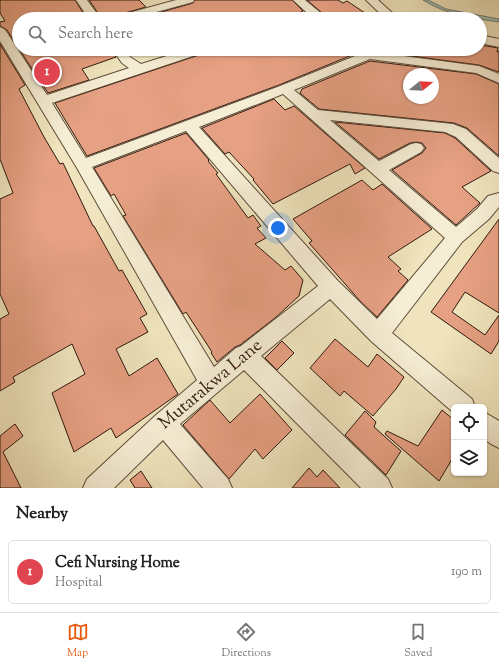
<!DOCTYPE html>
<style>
body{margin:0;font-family:"Sorts Mill Goudy",serif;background:#f6f6f6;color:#202124}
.controls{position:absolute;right:12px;bottom:12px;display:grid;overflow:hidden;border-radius:6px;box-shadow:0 1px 3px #0004}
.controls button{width:36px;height:36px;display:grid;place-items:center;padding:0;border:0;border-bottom:1px solid #e0e0e0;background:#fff;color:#202124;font:20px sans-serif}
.compass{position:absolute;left:403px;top:68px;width:36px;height:36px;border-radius:50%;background:#fff;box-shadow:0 1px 3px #0004;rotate:72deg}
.you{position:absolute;left:278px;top:228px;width:14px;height:14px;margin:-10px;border:3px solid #fff;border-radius:50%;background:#1a73e8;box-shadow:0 0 0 6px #1a73e833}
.badge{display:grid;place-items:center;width:26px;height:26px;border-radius:50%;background:#ea580c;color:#fff;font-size:13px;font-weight:700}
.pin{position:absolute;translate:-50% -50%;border:2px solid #fff;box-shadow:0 1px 4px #0006}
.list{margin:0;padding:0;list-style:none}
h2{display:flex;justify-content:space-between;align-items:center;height:52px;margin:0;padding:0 16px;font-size:17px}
h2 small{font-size:13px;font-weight:400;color:#757577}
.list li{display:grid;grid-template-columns:26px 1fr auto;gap:12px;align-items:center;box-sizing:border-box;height:64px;margin:0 8px 8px;padding:0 8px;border:1px solid #e0e0e0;border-radius:6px}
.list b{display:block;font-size:15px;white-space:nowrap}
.list p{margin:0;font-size:13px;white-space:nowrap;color:#757577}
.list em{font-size:13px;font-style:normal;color:#757577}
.icon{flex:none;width:22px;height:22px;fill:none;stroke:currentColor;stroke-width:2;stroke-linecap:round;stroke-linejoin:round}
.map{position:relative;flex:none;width:499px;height:488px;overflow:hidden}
.search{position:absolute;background:#fff;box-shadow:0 1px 3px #0004;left:12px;right:12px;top:12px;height:44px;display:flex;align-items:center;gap:10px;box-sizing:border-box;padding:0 14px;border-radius:22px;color:#757577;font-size:15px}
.sheet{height:124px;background:#fff}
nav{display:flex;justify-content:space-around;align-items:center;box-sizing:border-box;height:56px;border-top:1px solid #e0e0e0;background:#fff;font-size:11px;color:#757577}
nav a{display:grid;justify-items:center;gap:2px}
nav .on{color:#ea580c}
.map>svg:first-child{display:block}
.water{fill:#9abeb5;stroke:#707c73}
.building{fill:#e6a083;stroke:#31190f;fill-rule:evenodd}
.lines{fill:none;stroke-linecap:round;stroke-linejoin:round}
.minor-casing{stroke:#604c3a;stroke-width:2}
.minor{fill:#f5edd4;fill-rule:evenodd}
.labels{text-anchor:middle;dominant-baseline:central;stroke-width:3.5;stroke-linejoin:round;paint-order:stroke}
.near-street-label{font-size:18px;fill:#31190f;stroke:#f5edd4}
</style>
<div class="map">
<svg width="499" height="488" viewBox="0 0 499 488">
<rect width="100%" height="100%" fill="#efe4bd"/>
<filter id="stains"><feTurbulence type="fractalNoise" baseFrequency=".005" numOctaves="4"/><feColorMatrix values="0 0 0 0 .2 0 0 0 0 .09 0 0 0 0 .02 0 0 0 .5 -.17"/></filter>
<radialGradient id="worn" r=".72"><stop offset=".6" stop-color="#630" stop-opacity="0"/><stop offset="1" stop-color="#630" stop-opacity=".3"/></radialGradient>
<path class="water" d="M423 0H428L446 9 499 19V22C472 18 447 15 423 0Z"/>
<g class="building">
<polygon points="0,0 75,0 87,19 19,19 19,49 7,30 0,26 0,22 5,21 0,13"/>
<polygon points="89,0 139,0 146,7 114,16 110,19 102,19"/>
<polygon points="195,0 292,0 303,11 292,16 288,19 137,19 193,3"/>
<polygon points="307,0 338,0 343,3 347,1 374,19 329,19"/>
<polygon points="0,44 25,85 19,89 44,137 60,164 63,163 93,226 94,226 119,271 122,270 147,314 140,318 148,332 116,349 129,376 157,358 178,394 116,438 111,428 74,452 52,393 85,374 72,344 13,377 15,382 0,391 0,319 9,314 0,294 0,199 13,193 0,159"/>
<polygon points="480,45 498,48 497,52 499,51 499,72 479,65 374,51 372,49 480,49"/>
<polygon points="19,49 111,49 116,57 82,69 89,80 48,93"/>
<polygon points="157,49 184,49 163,56"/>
<polygon points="208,49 354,49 357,53 279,85 87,156 55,103 205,53"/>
<path d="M370 61 476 74 499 84V156L467 128 454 123 319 109 300 93 302 89ZM409 74H433V98H409Z"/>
<polygon points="274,99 285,110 294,106 365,168 355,174 350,164 273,204 253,180 254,179 229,152 225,154 202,128"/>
<polygon points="335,122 445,133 455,138 491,171 462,187 480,203 456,225 392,170 422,153 426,148 422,143 416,142 410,143 379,159"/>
<polygon points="186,133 209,160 208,161 218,173 216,174 248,218 253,215 261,226 257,228 266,238 255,244 285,270 291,266 303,280 299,296 275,318 240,345 235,347 217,362 211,353 212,352 186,312 183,314 123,216 126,215 114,194 111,196 94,168"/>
<polygon points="362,180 373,190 382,184 432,229 388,257 401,269 398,271 408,280 377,317 361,302 309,243 312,241 293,219"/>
<polygon points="499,219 499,313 465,292 452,312 485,335 499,315 499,341 491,354 431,312"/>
<polygon points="335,339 368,367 377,354 404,377 396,389 373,416 344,391 340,396 310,368"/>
<polygon points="282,341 294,353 277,370 265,358"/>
<polygon points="260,394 292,430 263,459 255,449 229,479 183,425 210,400 230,423"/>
<polygon points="442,410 454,420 454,456 439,481 385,434 387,431 418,446"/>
<polygon points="365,411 376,422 374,427 401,451 386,475 345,435"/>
<polygon points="15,424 23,436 3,452 21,488 0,488 0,436"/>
<polygon points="309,468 317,477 323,470 340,488 292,488"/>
<polygon points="141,471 152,488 135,488 130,480"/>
</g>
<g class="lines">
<defs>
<g id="minor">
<polygon points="76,0 87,0 101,19 89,19"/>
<polygon points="176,0 194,0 193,2 131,19 112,19 114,17"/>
<polygon points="293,0 305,0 328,19 315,19 313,17 307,19 290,19 292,17 306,12"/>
<polygon points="366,0 378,0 399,19 386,19"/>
<path d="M0 27 4 29 6 31 47 95 129 68 122 63 112 49H124L130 57 141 64 189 49H207L205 52 52 103 86 158 280 86 360 54 355 49H369L373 52 479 66 499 74V83L476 73 370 59 294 90 318 110 453 124 466 129 499 158V173L493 171 456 137 445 132 330 120 379 161 411 144 416 143 421 144 424 148 421 152 389 170 456 227 477 209 488 196 499 193V207L489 219 462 242 392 333 472 399 475 407H454V413L371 341 330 299 261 356 388 479 392 488H361L244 370 180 424 228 479 232 488H203L163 440 114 488H83L87 479 156 415 197 380 77 168 0 41ZM283 94 445 238 377 319 338 281 199 127ZM186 131 318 286 241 346 236 348 214 367 92 167Z"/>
<polygon points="480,35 499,39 499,47 480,43"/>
<polygon points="484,412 499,421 499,448 491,444 484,439"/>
</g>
</defs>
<use href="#minor" class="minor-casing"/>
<use href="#minor" class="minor"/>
</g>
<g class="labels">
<g class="near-street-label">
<text transform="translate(211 385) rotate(-40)">Mutarakwa Lane</text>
</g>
</g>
<rect width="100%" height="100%" filter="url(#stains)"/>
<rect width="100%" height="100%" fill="url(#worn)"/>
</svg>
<div class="controls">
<button><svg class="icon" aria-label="locate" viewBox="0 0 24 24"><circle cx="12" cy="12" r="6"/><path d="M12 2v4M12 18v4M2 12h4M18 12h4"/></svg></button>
<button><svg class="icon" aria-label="layers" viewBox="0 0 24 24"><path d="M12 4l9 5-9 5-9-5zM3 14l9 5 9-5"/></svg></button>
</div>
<svg class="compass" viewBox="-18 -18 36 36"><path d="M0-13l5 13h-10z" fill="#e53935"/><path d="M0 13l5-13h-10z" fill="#757577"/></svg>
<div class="you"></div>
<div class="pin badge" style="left:47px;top:72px;background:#e0444e">1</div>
<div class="search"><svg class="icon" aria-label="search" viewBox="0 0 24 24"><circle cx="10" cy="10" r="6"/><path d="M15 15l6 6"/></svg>Search here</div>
</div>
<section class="sheet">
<h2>Nearby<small></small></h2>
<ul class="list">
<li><span class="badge" style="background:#e0444e">1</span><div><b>Cefi Nursing Home</b><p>Hospital</p></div><em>190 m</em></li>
</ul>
</section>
<nav>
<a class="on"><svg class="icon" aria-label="map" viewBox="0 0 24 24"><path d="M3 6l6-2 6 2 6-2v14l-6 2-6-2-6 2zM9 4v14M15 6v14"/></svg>Map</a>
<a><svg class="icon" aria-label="directions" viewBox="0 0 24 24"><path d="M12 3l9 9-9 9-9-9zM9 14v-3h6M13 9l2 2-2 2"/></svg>Directions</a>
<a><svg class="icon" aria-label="saved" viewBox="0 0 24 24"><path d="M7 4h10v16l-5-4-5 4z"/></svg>Saved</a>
</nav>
